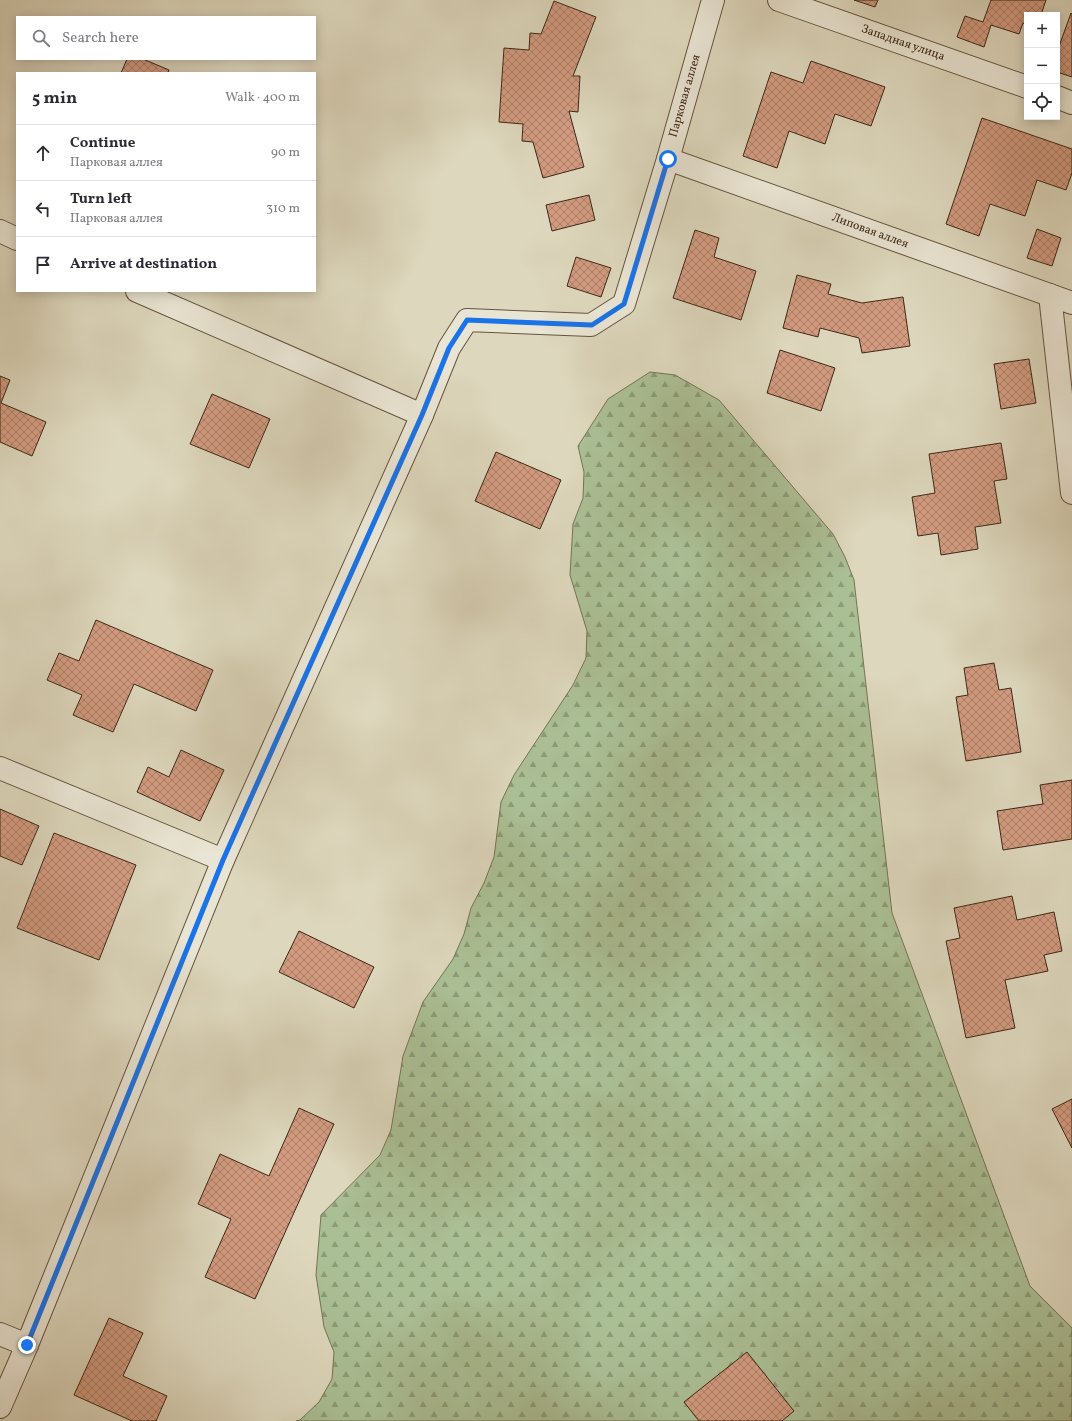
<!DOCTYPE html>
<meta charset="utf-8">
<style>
body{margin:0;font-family:Vollkorn,serif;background:#f7f7f7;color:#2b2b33}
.controls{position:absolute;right:12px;top:12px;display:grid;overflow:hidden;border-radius:0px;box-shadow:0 2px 10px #0003}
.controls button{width:36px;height:36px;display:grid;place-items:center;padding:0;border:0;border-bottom:1px solid #e1e1e2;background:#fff;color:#2b2b33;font:20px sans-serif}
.stop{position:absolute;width:12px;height:12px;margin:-9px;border:3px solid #1a73e8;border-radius:50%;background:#fff}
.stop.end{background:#1a73e8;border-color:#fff;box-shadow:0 1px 4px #0008}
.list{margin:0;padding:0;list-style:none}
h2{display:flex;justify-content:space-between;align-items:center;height:52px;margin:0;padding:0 16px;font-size:17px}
h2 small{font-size:13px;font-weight:400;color:#7c7c81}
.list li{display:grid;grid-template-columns:26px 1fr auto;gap:12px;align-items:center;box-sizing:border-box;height:56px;padding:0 16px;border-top:1px solid #e1e1e2}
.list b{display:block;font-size:15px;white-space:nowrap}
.list p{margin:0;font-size:13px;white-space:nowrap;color:#7c7c81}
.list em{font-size:13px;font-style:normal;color:#7c7c81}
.icon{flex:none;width:22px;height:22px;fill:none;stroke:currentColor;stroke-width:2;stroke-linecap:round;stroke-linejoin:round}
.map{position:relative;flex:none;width:1072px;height:1421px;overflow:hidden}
.search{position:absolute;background:#fff;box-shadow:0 2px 10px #0003;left:16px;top:16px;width:300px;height:44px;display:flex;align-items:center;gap:10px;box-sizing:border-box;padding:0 14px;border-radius:0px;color:#7c7c81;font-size:15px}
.panel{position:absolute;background:#fff;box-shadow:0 2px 10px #0003;left:16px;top:72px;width:300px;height:220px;border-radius:0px}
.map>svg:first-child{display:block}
.forest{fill:url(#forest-firs);stroke:#747455}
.building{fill:url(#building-cross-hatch);stroke:#3d2815}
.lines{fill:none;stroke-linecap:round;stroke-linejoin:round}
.minor-casing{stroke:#65543f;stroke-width:24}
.minor{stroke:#e9e5d4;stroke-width:22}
.route{stroke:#1a73e8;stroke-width:5}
.labels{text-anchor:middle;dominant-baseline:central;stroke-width:4;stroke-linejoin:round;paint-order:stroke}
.street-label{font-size:12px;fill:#3d2815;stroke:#e9e5d4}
</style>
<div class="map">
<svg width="1072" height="1421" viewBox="0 0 1072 1421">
<defs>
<pattern id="forest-firs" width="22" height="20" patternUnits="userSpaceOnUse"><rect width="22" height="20" fill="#abbf95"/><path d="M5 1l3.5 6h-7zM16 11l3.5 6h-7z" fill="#8c9b78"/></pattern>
<pattern id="building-cross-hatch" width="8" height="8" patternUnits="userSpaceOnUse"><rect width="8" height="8" fill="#d29b80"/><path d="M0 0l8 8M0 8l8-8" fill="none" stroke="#ac7e68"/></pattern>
</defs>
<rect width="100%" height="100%" fill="#ddd7bd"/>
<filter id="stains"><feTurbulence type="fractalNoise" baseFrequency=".005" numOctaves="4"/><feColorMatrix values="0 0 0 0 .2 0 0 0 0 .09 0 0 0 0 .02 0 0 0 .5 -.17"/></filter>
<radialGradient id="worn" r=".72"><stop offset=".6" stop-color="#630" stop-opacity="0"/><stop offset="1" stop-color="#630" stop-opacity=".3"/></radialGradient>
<polygon class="forest" points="650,372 675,375 719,400 833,534 845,557 854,580 892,913 1030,1286 1072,1328 1072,1421 296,1421 300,1420 319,1402 332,1379 334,1352 324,1327 316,1275 321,1215 380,1155 391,1130 403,1056 423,1002 453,959 464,934 471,908 484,883 494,857 501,802 514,775 573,685 586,658 587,631 570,575 573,524 583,498 584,472 578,446 608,399"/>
<g class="building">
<polygon points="854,0 878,0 875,7"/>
<polygon points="991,0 1046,0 1041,15 1027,15 1027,25 1023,23 1019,34 991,25 984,47 957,37 965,16 983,22"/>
<polygon points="554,1 596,17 573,76 580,76 578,112 569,111 584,167 543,178 533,142 522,141 523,124 499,122 504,48 529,50 530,33 541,34"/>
<polygon points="1071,13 1072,14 1072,77 1057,72 1057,52"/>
<polygon points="127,59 143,59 169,70 168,73 121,73"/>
<polygon points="811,61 885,87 871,126 835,114 825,144 789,131 777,168 743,156 771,72 803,83"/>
<polygon points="982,118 1072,149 1072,173 1066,190 1037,180 1025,216 990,204 979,236 946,224"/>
<polygon points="589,195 595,220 552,231 546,205"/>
<polygon points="1037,229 1061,238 1052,266 1027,258"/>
<polygon points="695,230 719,238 714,257 756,271 741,320 673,298"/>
<polygon points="576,257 611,268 601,297 567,286"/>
<polygon points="797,275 831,284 828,294 862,303 903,297 910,346 862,353 859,338 820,328 818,337 783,328"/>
<polygon points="780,350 835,368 821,411 767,393"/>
<polygon points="1029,359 1036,403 1001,409 994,364"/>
<polygon points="0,376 10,380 1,403 46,422 32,456 0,442"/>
<polygon points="212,394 270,419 249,468 190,444"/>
<polygon points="1001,443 1007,479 994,481 1001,523 975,527 978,549 941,555 938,533 918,536 912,497 935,493 929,454"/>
<polygon points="496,452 561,480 540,529 475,501"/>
<polygon points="96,620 213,670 196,711 134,684 113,732 73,715 82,695 47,680 59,653 79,661"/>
<polygon points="994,663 999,690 1011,688 1021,752 966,761 956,697 968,695 964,668"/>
<polygon points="181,750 224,770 200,821 137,792 148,767 169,777"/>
<polygon points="1072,780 1072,839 1003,850 997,811 1043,804 1040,785"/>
<polygon points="0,809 39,826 22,865 0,856"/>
<polygon points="54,833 136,865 99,960 17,928"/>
<polygon points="1012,896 1017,920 1054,912 1062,951 1044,955 1048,971 1005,980 1015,1028 966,1038 946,941 960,938 954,908"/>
<polygon points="299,931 374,967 354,1008 279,972"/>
<polygon points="1072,1099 1072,1148 1052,1109"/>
<polygon points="299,1108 334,1124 255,1299 205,1277 231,1219 198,1204 220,1154 269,1176"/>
<polygon points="109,1318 143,1333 123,1376 167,1396 156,1421 132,1421 74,1395"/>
<polygon points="747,1352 794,1411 782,1421 699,1421 684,1402"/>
</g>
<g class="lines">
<defs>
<g id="minor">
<polyline points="779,0 1027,87"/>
<polyline points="1057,97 1072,103"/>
<polyline points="668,159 1072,303"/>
<polyline points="0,231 17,239"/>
<polyline points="137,291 422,415"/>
<polyline points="1050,295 1072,493"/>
<polyline points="0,768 223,860"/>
<polyline points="0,1334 27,1345"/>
<polyline points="0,1407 27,1345 223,860 422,415 449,348 467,320 591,325 624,304 668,159 713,0"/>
</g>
</defs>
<use href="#minor" class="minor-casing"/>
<use href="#minor" class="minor"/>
</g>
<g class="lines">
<polyline class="route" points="27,1345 223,860 422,415 449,348 467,320 592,325 624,304 668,159"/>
</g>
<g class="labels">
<g class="street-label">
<text transform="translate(903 43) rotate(19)">Западная улица</text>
<text transform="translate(685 96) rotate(-74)">Парковая аллея</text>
<text transform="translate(870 231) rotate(20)">Липовая аллея</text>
</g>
</g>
<rect width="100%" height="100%" filter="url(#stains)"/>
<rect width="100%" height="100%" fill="url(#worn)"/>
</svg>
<div class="controls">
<button>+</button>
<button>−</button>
<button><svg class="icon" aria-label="locate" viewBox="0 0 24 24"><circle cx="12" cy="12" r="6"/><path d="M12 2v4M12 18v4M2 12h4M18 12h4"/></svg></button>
</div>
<div class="stop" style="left:668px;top:159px"></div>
<div class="stop end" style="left:27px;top:1345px"></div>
<div class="search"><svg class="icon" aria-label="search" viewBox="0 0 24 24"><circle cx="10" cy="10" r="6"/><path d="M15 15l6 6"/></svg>Search here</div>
<section class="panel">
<h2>5 min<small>Walk · 400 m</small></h2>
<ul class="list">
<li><svg class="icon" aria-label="ahead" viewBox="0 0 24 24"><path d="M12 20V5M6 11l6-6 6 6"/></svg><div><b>Continue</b><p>Парковая аллея</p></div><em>90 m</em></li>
<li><svg class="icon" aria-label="left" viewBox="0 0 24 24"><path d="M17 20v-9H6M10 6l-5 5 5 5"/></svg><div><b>Turn left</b><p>Парковая аллея</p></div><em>310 m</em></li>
<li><svg class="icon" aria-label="arrive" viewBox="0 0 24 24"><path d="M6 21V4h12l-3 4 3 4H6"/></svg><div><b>Arrive at destination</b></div></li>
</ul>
</section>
</div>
